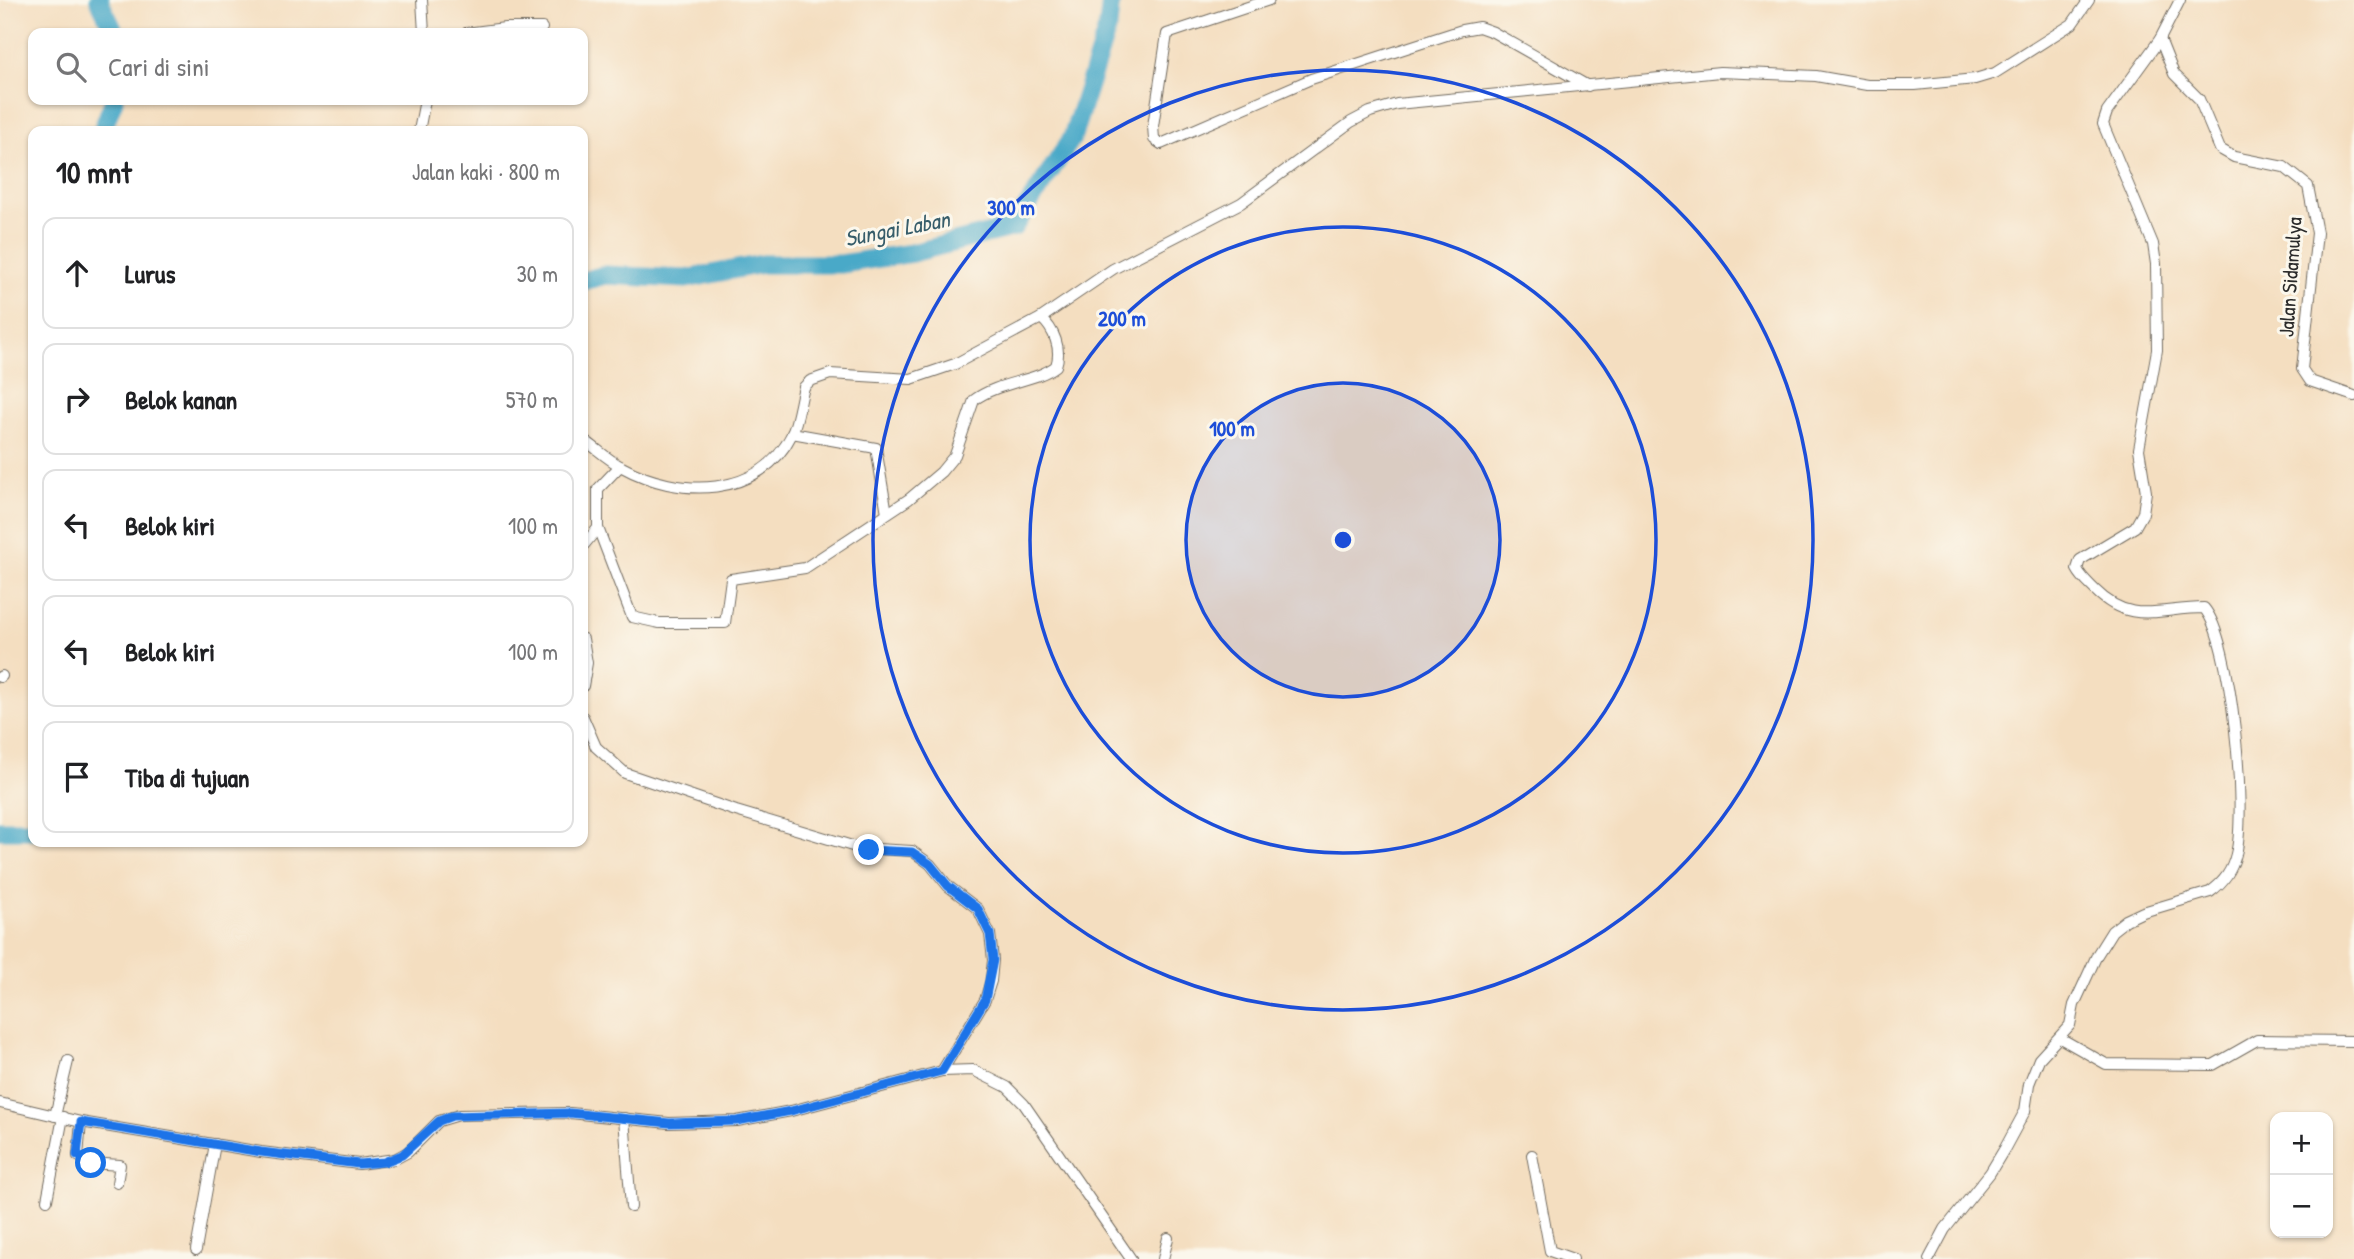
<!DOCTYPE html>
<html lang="id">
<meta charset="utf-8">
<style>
body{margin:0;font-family:"Patrick Hand",sans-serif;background:#f6f6f6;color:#202124}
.controls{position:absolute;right:21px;bottom:21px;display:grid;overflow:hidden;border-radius:14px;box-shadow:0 2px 5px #0004}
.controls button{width:63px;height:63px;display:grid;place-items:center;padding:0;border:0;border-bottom:2px solid #e0e0e0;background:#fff;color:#202124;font:35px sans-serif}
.stop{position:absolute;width:21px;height:21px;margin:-16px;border:5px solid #1a73e8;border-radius:50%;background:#fff}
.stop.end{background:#1a73e8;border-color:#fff;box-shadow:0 2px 7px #0008}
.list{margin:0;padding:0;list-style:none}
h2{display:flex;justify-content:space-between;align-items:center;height:91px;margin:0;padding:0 28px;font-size:30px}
h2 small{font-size:23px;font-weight:400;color:#757577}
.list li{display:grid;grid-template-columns:46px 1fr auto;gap:21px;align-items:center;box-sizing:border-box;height:112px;margin:0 14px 14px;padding:0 14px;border:2px solid #e0e0e0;border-radius:14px}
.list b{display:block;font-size:26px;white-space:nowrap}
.list em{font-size:23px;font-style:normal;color:#757577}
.icon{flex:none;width:38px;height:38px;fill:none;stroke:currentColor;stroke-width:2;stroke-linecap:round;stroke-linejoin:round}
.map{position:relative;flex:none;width:2354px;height:1259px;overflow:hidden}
.search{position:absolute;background:#fff;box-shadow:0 2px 5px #0004;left:28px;top:28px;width:560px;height:77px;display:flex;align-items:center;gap:18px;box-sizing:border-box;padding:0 24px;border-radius:14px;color:#757577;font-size:26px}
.panel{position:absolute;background:#fff;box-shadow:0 2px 5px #0004;left:28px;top:126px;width:560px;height:721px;border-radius:14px}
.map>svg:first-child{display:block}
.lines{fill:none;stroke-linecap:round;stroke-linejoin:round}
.river{stroke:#48a9c8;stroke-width:19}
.minor-casing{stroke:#716a5f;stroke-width:12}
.minor{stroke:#fff;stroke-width:10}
.route{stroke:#1a73e8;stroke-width:9}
.ring{fill:none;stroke:#1d4ed8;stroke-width:3.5}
.labels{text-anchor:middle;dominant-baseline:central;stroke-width:6;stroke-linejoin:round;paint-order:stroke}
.street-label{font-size:21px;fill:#2b2b2b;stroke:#fbf7ec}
.water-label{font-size:23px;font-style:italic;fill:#375d6a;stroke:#fbf7ec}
.centre{fill:#1d4ed8;stroke:#fbf7ec;stroke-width:3.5}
.ring-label{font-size:21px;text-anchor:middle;font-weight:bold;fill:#1d4ed8;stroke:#fbf7ec;stroke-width:6;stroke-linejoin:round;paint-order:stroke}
</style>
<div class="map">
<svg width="2354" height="1259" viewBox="0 0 2354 1259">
<rect width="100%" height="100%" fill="#fbf7ec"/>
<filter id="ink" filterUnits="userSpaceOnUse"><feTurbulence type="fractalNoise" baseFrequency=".0143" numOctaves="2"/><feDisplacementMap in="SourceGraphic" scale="14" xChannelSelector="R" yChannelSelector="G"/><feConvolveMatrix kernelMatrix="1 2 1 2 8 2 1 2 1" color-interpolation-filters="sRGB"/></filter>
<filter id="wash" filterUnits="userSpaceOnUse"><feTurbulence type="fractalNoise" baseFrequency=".00686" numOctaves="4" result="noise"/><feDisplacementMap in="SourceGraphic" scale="28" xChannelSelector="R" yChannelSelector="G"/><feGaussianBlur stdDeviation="1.57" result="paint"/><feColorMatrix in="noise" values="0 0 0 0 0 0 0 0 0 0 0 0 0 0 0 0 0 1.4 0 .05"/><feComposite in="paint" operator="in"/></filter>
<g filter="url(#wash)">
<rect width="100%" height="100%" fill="#f4dec0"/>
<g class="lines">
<g class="river">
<polyline points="99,0 115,33"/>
<polyline points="102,131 114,100"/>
<polyline points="583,281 605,275 686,279 762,264 841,264 912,253 1014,227 1072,138 1108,26 1111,0"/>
<polyline points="0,830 33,830"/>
</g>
</g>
</g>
<g filter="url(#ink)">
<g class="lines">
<defs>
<g id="minor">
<polyline points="422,0 424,33"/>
<polyline points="1269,0 1167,34 1153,126 1154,139 1161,144 1311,79 1462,30 1479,27 1493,32 1588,86"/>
<polyline points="466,33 505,28 542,28"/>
<polyline points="2160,39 2174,74 2199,99 2220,149 2234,157 2284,167 2308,186 2317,233 2302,369 2310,381 2354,396"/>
<polyline points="419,131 425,100"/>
<polyline points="792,433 876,448 887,513"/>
<path d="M583 439C596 448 608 460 622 467 678 498 760 499 792 434 798 420 800 402 804 387L810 381 830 374 911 379 955 364 1041 318 1113 269 1241 203 1351 122 1370 112 1397 104 1720 72 1816 76 1867 85H1915L1975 79 1995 73 2072 24 2089 0"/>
<path d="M598 528 632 617 659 623H725L731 579 805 568 909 499 941 472 955 455 974 400C1000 381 1035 382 1056 366 1062 349 1054 329 1041 318"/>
<polyline points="583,546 598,528 598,489 620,466"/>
<polyline points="583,639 587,663 583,686"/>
<polyline points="0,677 2,676"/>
<polyline points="583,717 596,747 625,773 736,811 859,848 912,851 930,864 948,886 978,909 990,934 993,960 991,981 985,1000 942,1071"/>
<polyline points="2060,1038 2106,1064 2213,1065 2257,1040 2354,1041"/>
<polyline points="0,1103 81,1122 261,1152 359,1164 395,1159 408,1152 439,1121 459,1115 570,1113 669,1123 737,1121 791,1111 942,1071 973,1070 1007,1087 1024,1104 1131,1259"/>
<polyline points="55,1116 68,1061"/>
<polyline points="624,1118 631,1207"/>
<polyline points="81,1122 78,1156 91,1163 120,1165 117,1183"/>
<polyline points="1532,1155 1550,1251 1573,1259"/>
<polyline points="47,1200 63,1117"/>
<polyline points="196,1250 215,1144"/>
<polyline points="1163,1259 1168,1238"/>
<path d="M1929 1259 1945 1229 1990 1173 2005 1148 2025 1111 2029 1084 2039 1059 2070 1025 2074 1005 2097 955 2112 931 2126 920 2143 912 2210 892C2224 882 2232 871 2236 854 2247 811 2232 640 2204 608 2159 608 2131 626 2095 590 2088 583 2081 577 2077 569L2080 560 2135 527 2143 513 2146 492 2139 449 2157 350 2156 264 2153 244 2103 124 2107 112 2160 39 2180 0"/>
</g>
</defs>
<use href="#minor" class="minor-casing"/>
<use href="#minor" class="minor"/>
</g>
</g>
<g class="lines" filter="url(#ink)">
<polyline class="route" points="91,1163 77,1155 81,1122 261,1152 359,1164 384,1162 402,1155 439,1121 452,1116 570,1113 669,1123 737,1121 791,1111 942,1071 985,1000 993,960 990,934 978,909 948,886 930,864 912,852 869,850"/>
</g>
<circle cx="1343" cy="540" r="157" fill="#1d4ed8" fill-opacity=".12"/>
<g class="ring">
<circle cx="1343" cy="540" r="157"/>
<circle cx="1343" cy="540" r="313"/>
<circle cx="1343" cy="540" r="470"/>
</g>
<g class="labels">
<g class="street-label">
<text transform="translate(2290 277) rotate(-86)">Jalan Sidamulya</text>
</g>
<g class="water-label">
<text transform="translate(897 228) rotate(-11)">Sungai Laban</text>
</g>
</g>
<circle cx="1343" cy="540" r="10" class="centre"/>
<g class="ring-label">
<text x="1011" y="215">300 m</text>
<text x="1122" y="326">200 m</text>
<text x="1232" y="436">100 m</text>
</g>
</svg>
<div class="controls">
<button>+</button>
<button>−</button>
</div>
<div class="stop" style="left:91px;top:1163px"></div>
<div class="stop end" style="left:869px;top:850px"></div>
<div class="search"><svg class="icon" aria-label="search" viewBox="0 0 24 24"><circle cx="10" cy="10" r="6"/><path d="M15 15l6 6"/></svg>Cari di sini</div>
<section class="panel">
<h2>10 mnt<small>Jalan kaki · 800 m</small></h2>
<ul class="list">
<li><svg class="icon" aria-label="ahead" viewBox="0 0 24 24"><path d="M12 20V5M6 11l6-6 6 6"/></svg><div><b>Lurus</b></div><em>30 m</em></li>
<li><svg class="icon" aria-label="right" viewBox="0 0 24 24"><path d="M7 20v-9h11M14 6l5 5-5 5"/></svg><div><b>Belok kanan</b></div><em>570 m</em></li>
<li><svg class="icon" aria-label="left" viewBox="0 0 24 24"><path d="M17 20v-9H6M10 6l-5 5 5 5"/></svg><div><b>Belok kiri</b></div><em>100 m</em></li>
<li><svg class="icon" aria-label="left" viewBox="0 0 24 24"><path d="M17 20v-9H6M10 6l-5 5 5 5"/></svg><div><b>Belok kiri</b></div><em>100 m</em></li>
<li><svg class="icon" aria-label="arrive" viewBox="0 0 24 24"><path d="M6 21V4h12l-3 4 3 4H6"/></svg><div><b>Tiba di tujuan</b></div></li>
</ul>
</section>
</div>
